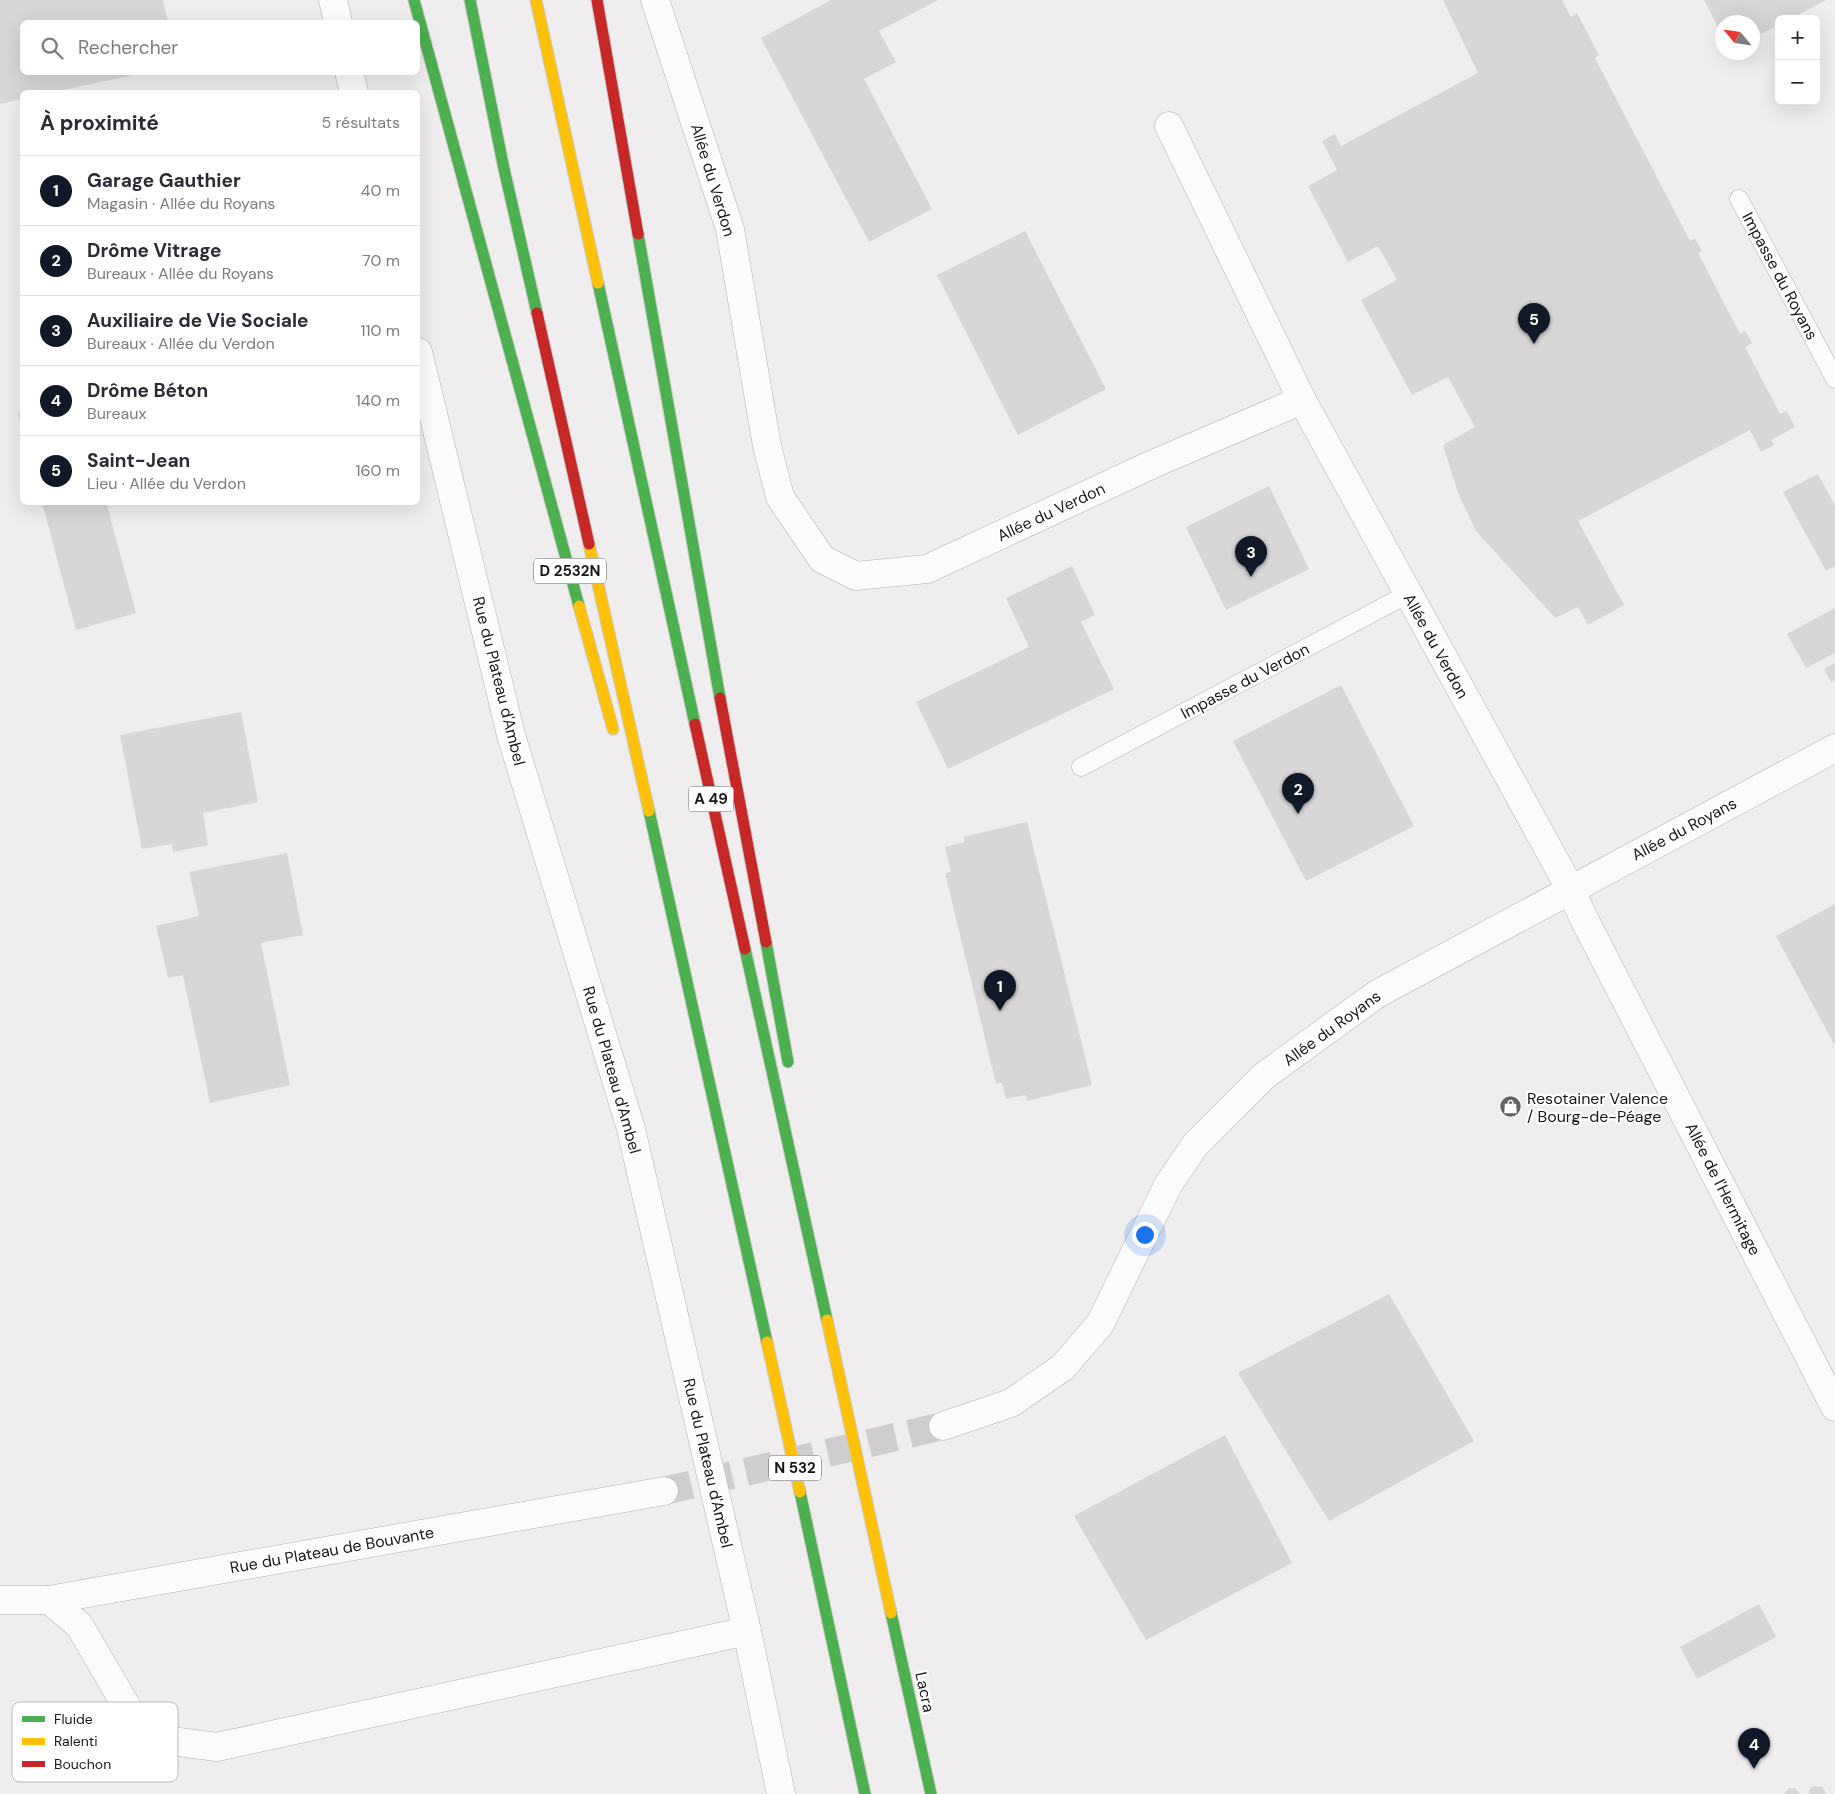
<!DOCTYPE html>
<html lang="fr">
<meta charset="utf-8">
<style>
body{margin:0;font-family:"DM Sans",sans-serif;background:#f7f7f7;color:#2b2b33}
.controls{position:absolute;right:15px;top:15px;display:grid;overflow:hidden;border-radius:8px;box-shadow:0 5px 20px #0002}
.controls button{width:45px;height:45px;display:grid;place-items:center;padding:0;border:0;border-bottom:1px solid #e1e1e2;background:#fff;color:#2b2b33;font:25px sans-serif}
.compass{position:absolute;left:1715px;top:15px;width:45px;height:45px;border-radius:50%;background:#fff;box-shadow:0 5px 20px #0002;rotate:299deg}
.you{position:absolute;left:1144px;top:1234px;width:18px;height:18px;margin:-12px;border:4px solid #fff;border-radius:50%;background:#1a73e8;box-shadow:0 0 0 8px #1a73e833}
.badge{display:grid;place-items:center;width:32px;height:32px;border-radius:50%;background:#111827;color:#fff;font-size:16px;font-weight:700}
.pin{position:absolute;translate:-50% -41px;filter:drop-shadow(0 1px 2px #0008)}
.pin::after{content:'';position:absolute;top:26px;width:18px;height:15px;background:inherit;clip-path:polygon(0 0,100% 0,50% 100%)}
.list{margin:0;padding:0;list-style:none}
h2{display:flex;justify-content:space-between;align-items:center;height:65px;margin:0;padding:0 20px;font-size:21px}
h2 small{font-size:16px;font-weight:400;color:#7c7c81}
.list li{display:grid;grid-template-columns:32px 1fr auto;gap:15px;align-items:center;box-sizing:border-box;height:70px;padding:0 20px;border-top:1px solid #e1e1e2}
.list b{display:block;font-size:19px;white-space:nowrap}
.list p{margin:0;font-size:16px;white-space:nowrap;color:#7c7c81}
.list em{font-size:16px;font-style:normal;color:#7c7c81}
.icon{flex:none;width:28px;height:28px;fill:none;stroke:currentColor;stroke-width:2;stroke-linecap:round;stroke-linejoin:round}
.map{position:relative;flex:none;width:1835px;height:1794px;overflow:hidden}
.search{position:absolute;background:#fff;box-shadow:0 5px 20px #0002;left:20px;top:20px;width:400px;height:55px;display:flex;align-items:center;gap:12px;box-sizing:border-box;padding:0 18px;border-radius:8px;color:#7c7c81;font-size:19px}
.panel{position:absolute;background:#fff;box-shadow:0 5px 20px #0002;left:20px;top:90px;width:400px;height:415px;border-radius:8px}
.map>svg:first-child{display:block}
.building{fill:#d8d6d7}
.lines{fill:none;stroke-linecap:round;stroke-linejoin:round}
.street-tunnel{stroke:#cfcdce;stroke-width:28;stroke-dasharray:28 14;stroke-linecap:butt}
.lane-casing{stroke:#b1afb0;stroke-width:19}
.street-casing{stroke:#b1afb0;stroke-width:29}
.fast-casing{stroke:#cbcaca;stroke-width:13}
.slow-casing{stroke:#cbcaca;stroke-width:13}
.jam-casing{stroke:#cbcaca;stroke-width:13}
.lane{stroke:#fdfcfc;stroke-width:18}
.street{stroke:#fdfcfc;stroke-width:28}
.fast{stroke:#4caf50;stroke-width:11}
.slow{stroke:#ffc107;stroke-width:11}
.jam{stroke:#c62828;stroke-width:11}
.labels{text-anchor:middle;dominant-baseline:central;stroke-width:4.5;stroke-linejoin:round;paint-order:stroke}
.shield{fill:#fff;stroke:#5e5d5d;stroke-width:1}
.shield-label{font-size:15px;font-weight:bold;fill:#191818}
.street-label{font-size:16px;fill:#191818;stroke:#fff}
.poi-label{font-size:16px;fill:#191818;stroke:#fff;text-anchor:start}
.key{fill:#fff;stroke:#bababa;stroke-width:1}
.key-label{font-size:14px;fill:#191818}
</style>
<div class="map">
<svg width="1835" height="1794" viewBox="0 0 1835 1794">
<rect width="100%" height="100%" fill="#efedee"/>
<g class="building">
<polygon points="0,0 163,0 168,22 22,22 22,72 143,73 53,92 22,92 22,99 0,104"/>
<polygon points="831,0 938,0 879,31 896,62 864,79 932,209 869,242 761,38"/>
<polygon points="1443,0 1562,0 1571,17 1577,13 1599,55 1595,58 1690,241 1695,238 1702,251 1698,253 1740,334 1745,331 1752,343 1745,347 1780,414 1787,411 1795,427 1771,440 1774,445 1761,452 1750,430 1578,521 1624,605 1588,625 1578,607 1555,618 1476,531 1458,493 1443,445 1475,427 1448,377 1412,395 1361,300 1397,280 1378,246 1348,262 1308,186 1337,170 1322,141 1335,134 1341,146 1478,73"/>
<polygon points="1704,0 1826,0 1790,19 1779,19 1779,25 1761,34 1759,30 1752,34 1752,22 1722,22 1722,35"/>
<polygon points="1025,231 1106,389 1018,435 937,275"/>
<polygon points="22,412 22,429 18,413"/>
<polygon points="1818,474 1835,506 1835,566 1826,571 1783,492"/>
<polygon points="1269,486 1309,569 1226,610 1186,527"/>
<polygon points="42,502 106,502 136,613 76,630"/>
<polygon points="1072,566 1095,615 1081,622 1114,689 948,769 916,702 1029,647 1006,598"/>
<polygon points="1835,608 1835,653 1806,668 1787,634"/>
<polygon points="1835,663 1835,680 1831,682 1824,669"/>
<polygon points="1341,685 1414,826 1306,881 1233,741"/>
<polygon points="241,712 258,802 203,813 208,845 173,852 172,844 142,849 120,735"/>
<polygon points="1027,822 1092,1085 1027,1101 1026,1095 1006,1099 1002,1083 996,1084 945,873 951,872 945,847 965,842 963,837"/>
<polygon points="287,853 303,935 261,943 290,1085 210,1103 183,975 168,978 156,926 199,916 189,872"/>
<polygon points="1835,904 1835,1046 1776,936"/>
<polygon points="1389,1294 1474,1441 1329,1521 1238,1373"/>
<polygon points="1225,1435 1292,1563 1146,1640 1074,1516"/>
<polygon points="1759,1604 1776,1637 1697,1679 1680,1647"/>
<polygon points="1813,1786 1823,1787 1826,1794 1809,1794 1809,1790"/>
<polygon points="1789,1788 1795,1788 1800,1794 1784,1794"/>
</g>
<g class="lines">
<polyline class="street-tunnel" points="664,1491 943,1426"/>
<defs>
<g id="lane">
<polyline points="1739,199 1835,379"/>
<polyline points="1081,767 1408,594"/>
</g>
<g id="street">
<polyline points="333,0 338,22"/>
<polyline points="655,0 730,229 767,446 780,497 822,559 856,576 927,569 1153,464 1302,400"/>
<polyline points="349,72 354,92"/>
<polyline points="1169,126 1302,400 1571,890 1582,915 1835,1407"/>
<polyline points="418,352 511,735 631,1129 747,1631 781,1794"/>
<polyline points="943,1426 1011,1403 1063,1367 1100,1324 1168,1185 1195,1145 1264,1076 1377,994 1835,748"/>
<polyline points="0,1600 49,1600 664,1491"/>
<polyline points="49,1600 79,1625 131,1714 171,1741 217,1747 747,1631"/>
</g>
<g id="fast">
<polyline points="414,0 579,606"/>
<polyline points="470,0 504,169 537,313"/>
<polyline points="638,234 720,698"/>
<polyline points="598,283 695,724"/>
<polyline points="649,811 767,1342"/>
<polyline points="766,942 788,1062"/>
<polyline points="745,949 827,1320"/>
<polyline points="800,1492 865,1794"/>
<polyline points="891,1613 931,1794"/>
</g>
<g id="slow">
<polyline points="536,0 598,283"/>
<polyline points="589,544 649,811"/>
<polyline points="579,606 613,729"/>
<polyline points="827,1320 891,1613"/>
<polyline points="767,1342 800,1492"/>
</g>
<g id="jam">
<polyline points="597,0 638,234"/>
<polyline points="537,313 589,544"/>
<polyline points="720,698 766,942"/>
<polyline points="695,724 745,949"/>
</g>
</defs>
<use href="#lane" class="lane-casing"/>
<use href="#street" class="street-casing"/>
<use href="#fast" class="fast-casing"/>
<use href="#slow" class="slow-casing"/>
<use href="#jam" class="jam-casing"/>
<use href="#lane" class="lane"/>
<use href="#street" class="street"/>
<use href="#fast" class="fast"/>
<use href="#slow" class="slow"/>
<use href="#jam" class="jam"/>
</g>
<defs>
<symbol id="shop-disc" viewBox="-11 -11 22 22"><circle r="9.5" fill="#646363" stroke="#fff"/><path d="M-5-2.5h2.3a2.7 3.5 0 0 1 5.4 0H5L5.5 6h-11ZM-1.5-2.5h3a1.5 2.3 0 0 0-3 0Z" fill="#fff"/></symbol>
</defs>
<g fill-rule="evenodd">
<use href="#shop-disc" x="1498" y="1094" width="25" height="25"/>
</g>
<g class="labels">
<g class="shield">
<rect x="534" y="558.5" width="72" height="25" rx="4"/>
<rect x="688.5" y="786.5" width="45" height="25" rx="4"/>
<rect x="769" y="1455.5" width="52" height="25" rx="4"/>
</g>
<g class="shield-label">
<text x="570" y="571">D 2532N</text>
<text x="711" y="799">A 49</text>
<text x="795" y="1468">N 532</text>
</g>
<g class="street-label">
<text transform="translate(713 180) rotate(73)">Allée du Verdon</text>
<text transform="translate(1780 276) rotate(62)">Impasse du Royans</text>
<text transform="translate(1051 512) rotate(-25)">Allée du Verdon</text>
<text transform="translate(1436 646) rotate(61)">Allée du Verdon</text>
<text transform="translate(499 681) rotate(76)">Rue du Plateau d'Ambel</text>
<text transform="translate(1245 681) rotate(-28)">Impasse du Verdon</text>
<text transform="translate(1684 829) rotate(-28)">Allée du Royans</text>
<text transform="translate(1332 1028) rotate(-36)">Allée du Royans</text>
<text transform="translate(612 1070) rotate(74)">Rue du Plateau d'Ambel</text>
<text transform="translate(1723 1189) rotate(63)">Allée de l'Hermitage</text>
<text transform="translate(708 1463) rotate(77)">Rue du Plateau d'Ambel</text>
<text transform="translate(332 1550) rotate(-10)">Rue du Plateau de Bouvante</text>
<text transform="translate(925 1692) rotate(78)">Lacra</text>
</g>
<g class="poi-label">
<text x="1527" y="1098">Resotainer Valence<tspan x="1527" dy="18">/ Bourg-de-Péage</tspan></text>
</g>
</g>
<rect x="12" y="1702" width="166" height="80" rx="8" class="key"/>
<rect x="22" y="1716" width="23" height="6" fill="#4caf50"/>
<rect x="22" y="1738" width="23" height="7" fill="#ffc107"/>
<rect x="22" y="1761" width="23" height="6" fill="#c62828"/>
<g class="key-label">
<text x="54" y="1724">Fluide</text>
<text x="54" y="1746">Ralenti</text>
<text x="54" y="1769">Bouchon</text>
</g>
</svg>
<div class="controls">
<button>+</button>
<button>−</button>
</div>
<svg class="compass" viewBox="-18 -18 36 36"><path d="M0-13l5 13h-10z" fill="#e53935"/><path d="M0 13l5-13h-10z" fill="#7c7c81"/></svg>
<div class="you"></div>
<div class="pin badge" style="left:1000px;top:1011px">1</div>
<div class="pin badge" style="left:1298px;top:814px">2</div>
<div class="pin badge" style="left:1251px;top:577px">3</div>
<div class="pin badge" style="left:1754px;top:1769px">4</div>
<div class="pin badge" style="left:1534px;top:344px">5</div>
<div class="search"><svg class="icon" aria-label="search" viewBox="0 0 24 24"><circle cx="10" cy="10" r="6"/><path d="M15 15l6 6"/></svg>Rechercher</div>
<section class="panel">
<h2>À proximité<small>5 résultats</small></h2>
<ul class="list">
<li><span class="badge">1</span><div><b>Garage Gauthier</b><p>Magasin · Allée du Royans</p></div><em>40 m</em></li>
<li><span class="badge">2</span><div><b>Drôme Vitrage</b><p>Bureaux · Allée du Royans</p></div><em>70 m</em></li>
<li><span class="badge">3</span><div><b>Auxiliaire de Vie Sociale</b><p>Bureaux · Allée du Verdon</p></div><em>110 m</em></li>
<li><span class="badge">4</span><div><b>Drôme Béton</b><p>Bureaux</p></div><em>140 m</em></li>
<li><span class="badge">5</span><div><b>Saint-Jean</b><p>Lieu · Allée du Verdon</p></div><em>160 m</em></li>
</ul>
</section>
</div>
